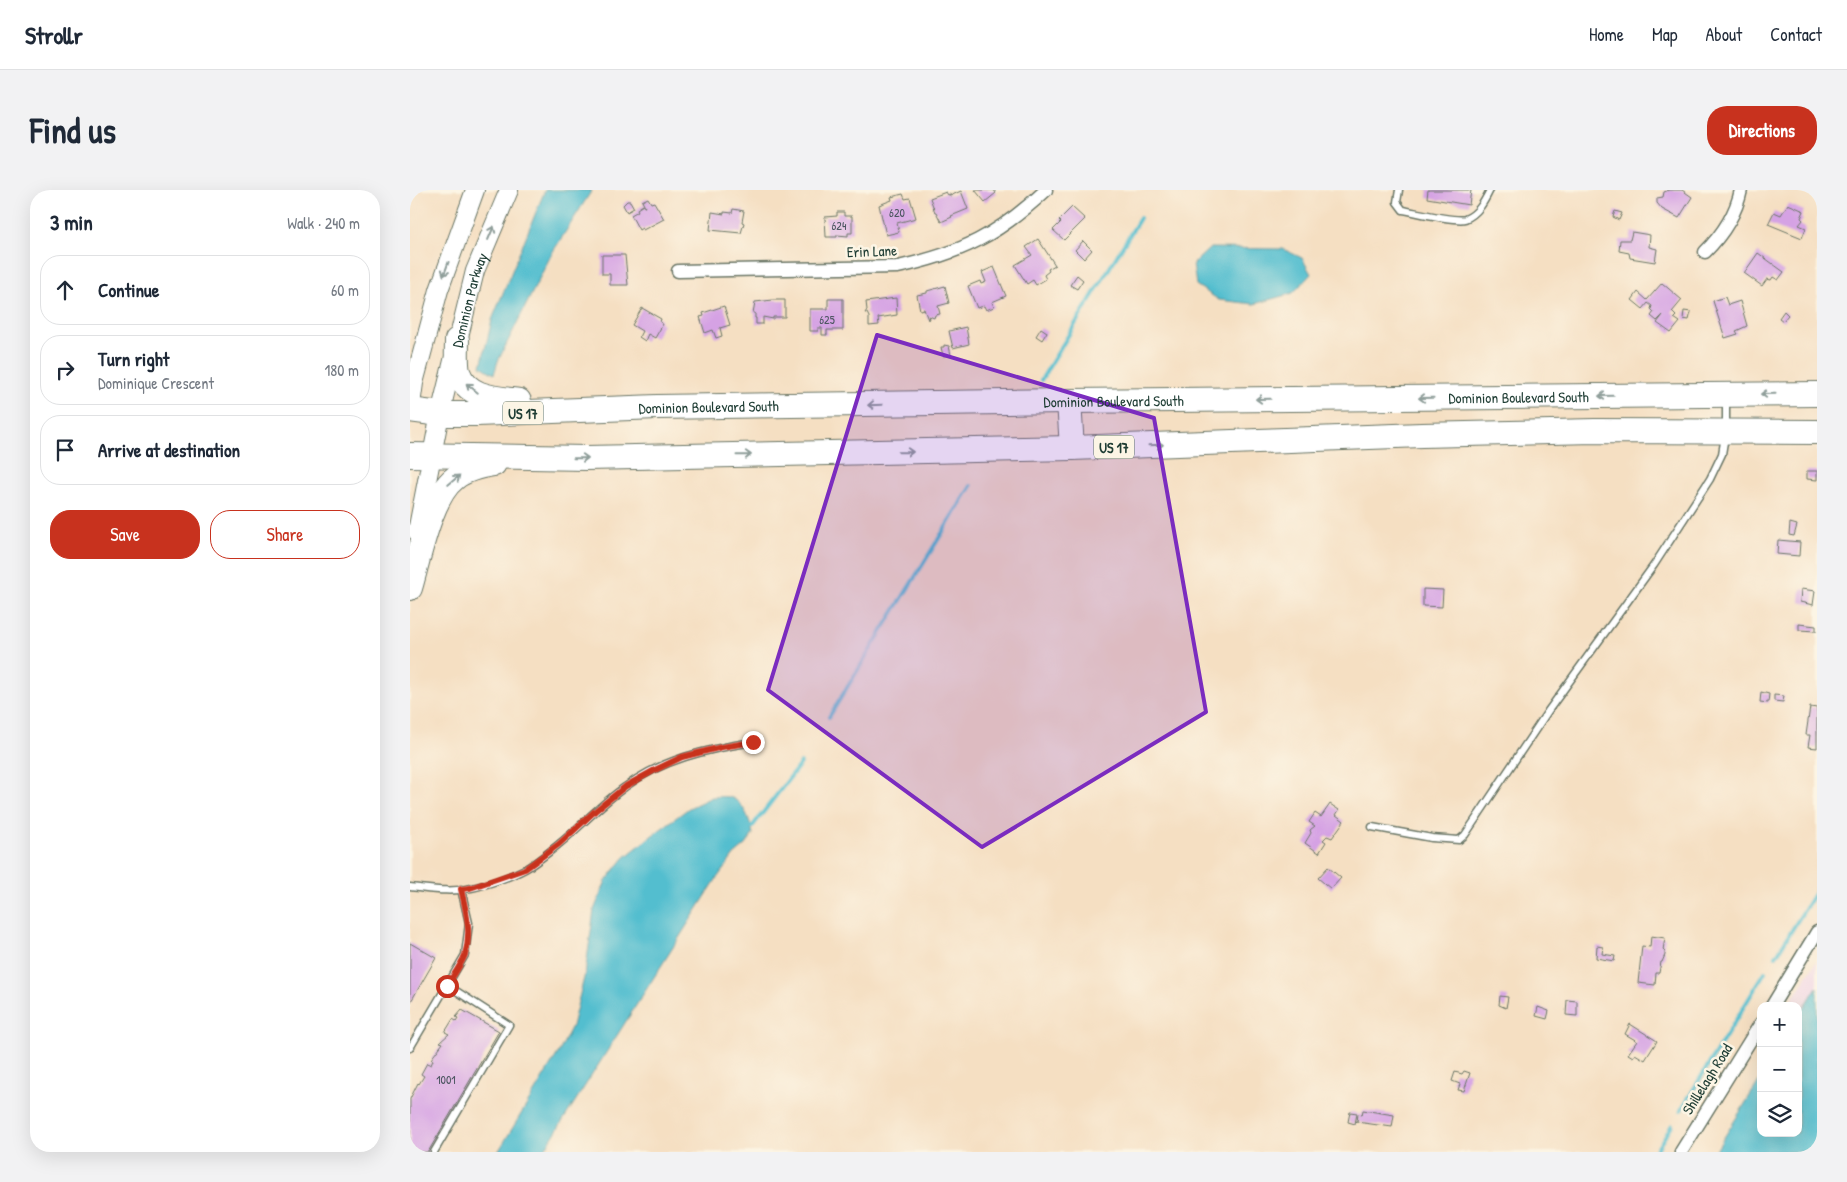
<!DOCTYPE html>
<meta charset="utf-8">
<style>
body{margin:0;font-family:"Patrick Hand",sans-serif;background:#f2f2f3;color:#1f2937}
.controls{position:absolute;right:15px;bottom:15px;display:grid;overflow:hidden;border-radius:10px;box-shadow:0 5px 20px #0002}
.controls button{width:45px;height:45px;display:grid;place-items:center;padding:0;border:0;border-bottom:1px solid #e0e1e3;background:#fff;color:#1f2937;font:25px sans-serif}
.stop{position:absolute;width:15px;height:15px;margin:-11px;border:4px solid #c8321e;border-radius:50%;background:#fff}
.stop.end{background:#c8321e;border-color:#fff;box-shadow:0 1px 5px #0008}
.list{margin:0;padding:0;list-style:none}
h2{display:flex;justify-content:space-between;align-items:center;height:65px;margin:0;padding:0 20px;font-size:21px}
h2 small{font-size:16px;font-weight:400;color:#747a83}
.list li{display:grid;grid-template-columns:32px 1fr auto;gap:15px;align-items:center;box-sizing:border-box;height:70px;margin:0 10px 10px;padding:0 10px;border:1px solid #e0e1e3;border-radius:20px}
.list b{display:block;font-size:19px;white-space:nowrap}
.list p{margin:0;font-size:16px;white-space:nowrap;color:#747a83}
.list em{font-size:16px;font-style:normal;color:#747a83}
.actions{display:flex;gap:10px;padding:15px 20px}
.actions a{flex:1;padding:11px 0;border:1px solid #c8321e;border-radius:20px;text-align:center;font-size:18px;color:#c8321e}
.actions .main{background:#c8321e;color:#fff}
.icon{flex:none;width:28px;height:28px;fill:none;stroke:currentColor;stroke-width:2;stroke-linecap:round;stroke-linejoin:round}
.map{position:relative;flex:none;width:1407px;height:962px;overflow:hidden;border-radius:20px}
header{display:flex;align-items:center;gap:30px;box-sizing:border-box;height:70px;padding:0 25px;background:#fff;border-bottom:1px solid #e0e1e3}
header strong{font-size:24px}
nav{display:flex;gap:28px;margin-inline-start:auto;font-size:18px}
.intro{display:flex;align-items:center;justify-content:space-between;box-sizing:border-box;height:120px;padding:0 30px}
h1{margin:0;font-size:35px}
.button{padding:12px 22px;border-radius:20px;background:#c8321e;color:#fff;font-size:18px;font-weight:700}
main{display:flex;gap:30px;padding:0 30px}
aside{flex:1;background:#fff;border-radius:20px;box-shadow:0 5px 20px #0002}
.map>svg:first-child{display:block}
.built{fill:#efd0e6}
.water{fill:#53becf;stroke:#397e82}
.lines{fill:none;stroke-linecap:round;stroke-linejoin:round}
.stream{stroke:#53becf;stroke-width:4}
.building{fill:#d5a2e4}
.lane-casing{stroke:#6a7666;stroke-width:9}
.street-casing{stroke:#6a7666;stroke-width:15}
.secondary-casing{stroke:#6a7666;stroke-width:20}
.highway-casing{stroke:#6a7666;stroke-width:26}
.lane{stroke:#fff;stroke-width:6}
.street{stroke:#fff;stroke-width:12}
.secondary{stroke:#fff;stroke-width:18}
.highway{stroke:#fff;stroke-width:24}
.oneway{stroke:#8f9e9a}
.route{stroke:#c8321e;stroke-width:6}
.marked{fill:#7b2cbf;fill-opacity:0.2;stroke:#7b2cbf;stroke-width:4;stroke-linejoin:round}
.labels{text-anchor:middle;dominant-baseline:central;stroke-width:5;stroke-linejoin:round;paint-order:stroke}
.number-label{font-size:12px;fill:#4c5660}
.shield{fill:#fcf5e5;stroke:#617469;stroke-width:1}
.shield-label{font-size:14px;font-weight:bold;fill:#1f3d34}
.street-label{font-size:15px;fill:#1f3d34;stroke:#fcf5e5}
</style>
<header>
<strong>Strollr</strong>
<nav><a>Home</a><a>Map</a><a>About</a><a>Contact</a></nav>
</header>
<div class="intro"><h1>Find us</h1><a class="button">Directions</a></div>
<main>
<aside>
<h2>3 min<small>Walk · 240 m</small></h2>
<ul class="list">
<li><svg class="icon" aria-label="ahead" viewBox="0 0 24 24"><path d="M12 20V5M6 11l6-6 6 6"/></svg><div><b>Continue</b></div><em>60 m</em></li>
<li><svg class="icon" aria-label="right" viewBox="0 0 24 24"><path d="M7 20v-9h11M14 6l5 5-5 5"/></svg><div><b>Turn right</b><p>Dominique Crescent</p></div><em>180 m</em></li>
<li><svg class="icon" aria-label="arrive" viewBox="0 0 24 24"><path d="M6 21V4h12l-3 4 3 4H6"/></svg><div><b>Arrive at destination</b></div></li>
</ul>
<div class="actions"><a class="main">Save</a><a>Share</a></div>
</aside>
<div class="map">
<svg width="1407" height="962" viewBox="0 0 1407 962">
<rect width="100%" height="100%" fill="#fcf5e5"/>
<filter id="ink" filterUnits="userSpaceOnUse"><feTurbulence type="fractalNoise" baseFrequency=".02" numOctaves="2"/><feDisplacementMap in="SourceGraphic" scale="10" xChannelSelector="R" yChannelSelector="G"/><feConvolveMatrix kernelMatrix="1 2 1 2 8 2 1 2 1" color-interpolation-filters="sRGB"/></filter>
<filter id="wash" filterUnits="userSpaceOnUse"><feTurbulence type="fractalNoise" baseFrequency=".0096" numOctaves="4" result="noise"/><feDisplacementMap in="SourceGraphic" scale="20" xChannelSelector="R" yChannelSelector="G"/><feGaussianBlur stdDeviation="1.12" result="paint"/><feColorMatrix in="noise" values="0 0 0 0 0 0 0 0 0 0 0 0 0 0 0 0 0 1.4 0 .05"/><feComposite in="paint" operator="in"/></filter>
<g filter="url(#wash)">
<rect width="100%" height="100%" fill="#f5dfc2"/>
<polygon class="built" points="1407,770 1407,898 1388,886 1388,816 1378,816"/>
<g class="water">
<polygon points="135,0 182,0 142,63 88,171 84,184 71,176 82,130"/>
<polygon points="800,58 873,59 892,68 901,84 883,103 844,114 809,110 786,95 783,74"/>
<path d="M302 607C307 607 314 606 319 607 334 611 340 631 343 644L336 655 324 665 307 688 133 962H88L150 860 162 836 175 784 184 720 196 691 214 668 240 647 279 618Z"/>
<polygon points="1407,797 1407,962 1305,962 1351,888 1351,943 1388,943 1388,827"/>
</g>
<g class="lines">
<g class="stream">
<polyline points="631,190 730,28"/>
<polyline points="419,527 561,296"/>
<polyline points="342,637 391,573"/>
<polyline points="1366,766 1407,699"/>
<polyline points="1271,920 1355,782"/>
<polyline points="1245,962 1262,935"/>
</g>
</g>
<g id="blocks">
<g class="building">
<polygon points="565,0 584,0 586,3 575,12"/>
<polygon points="1018,0 1061,0 1059,15 1017,8"/>
<polygon points="1259,0 1272,0 1282,7 1269,28 1252,19 1247,13 1247,8 1253,7 1254,2"/>
<polygon points="551,1 558,19 541,26 542,27 531,32 526,22 525,22 523,19 524,19 520,8 536,2 538,5 540,4 540,6"/>
<polygon points="493,4 495,9 500,8 506,28 487,33 489,42 476,45 469,15 482,10 481,7"/>
<polygon points="238,8 241,13 244,12 254,29 233,40 232,38 229,40 221,25 228,21 227,19 233,15 234,17 235,17 232,11"/>
<polygon points="217,11 220,11 224,18 217,22 213,15"/>
<polygon points="1378,14 1394,21 1391,28 1393,30 1389,35 1396,38 1392,48 1358,34 1364,22 1371,25"/>
<polygon points="662,17 675,29 654,50 643,40 651,32 649,30"/>
<polygon points="323,19 334,21 332,32 334,33 331,43 300,40 302,22 314,24 314,22 322,23"/>
<polygon points="1205,21 1212,23 1209,30 1203,27"/>
<polygon points="427,22 434,22 434,26 442,26 442,43 438,43 438,46 427,45 427,47 416,47 415,27 427,26"/>
<polygon points="1222,42 1240,45 1239,57 1247,59 1245,72 1220,68 1219,63 1209,61 1210,50 1220,50"/>
<polygon points="628,49 645,75 638,79 639,81 634,85 636,89 626,95 623,90 617,94 605,75 622,65 616,57"/>
<polygon points="673,51 682,60 674,69 665,60"/>
<polygon points="1348,63 1374,82 1368,90 1363,87 1361,90 1357,89 1352,96 1334,83"/>
<polygon points="192,65 215,65 218,95 200,95 200,84 192,84"/>
<polygon points="584,77 596,106 582,112 584,117 576,120 574,116 567,118 558,96 570,91 571,94 576,92 572,82"/>
<polygon points="667,85 673,90 667,99 660,95"/>
<polygon points="1252,93 1272,110 1262,122 1266,126 1264,128 1270,132 1261,143 1247,133 1253,125 1247,131 1241,126 1244,122 1241,119 1242,116 1238,113 1233,119 1222,110 1228,102 1237,110"/>
<polygon points="535,96 539,113 528,116 530,124 525,125 524,128 519,126 520,129 518,130 514,119 510,120 507,105 517,103 517,101"/>
<polygon points="1315,107 1318,115 1330,111 1337,136 1326,141 1328,144 1315,148 1303,111"/>
<polygon points="486,108 487,125 468,128 469,135 459,136 459,127 457,123 455,123 457,120 456,112"/>
<polygon points="418,109 433,109 433,140 417,140 417,145 412,145 412,138 408,138 408,141 400,141 400,119 418,119"/>
<polygon points="363,110 375,110 375,127 363,127 363,129 353,127 353,134 346,134 346,128 345,128 345,123 343,123 345,112"/>
<polygon points="314,116 320,135 310,138 312,146 306,148 303,140 295,143 290,127 294,126 293,123"/>
<polygon points="232,118 251,129 250,132 253,134 245,148 238,144 235,151 229,147 232,141 222,135"/>
<polygon points="1274,121 1281,122 1279,130 1273,129"/>
<polygon points="1374,121 1378,125 1373,131 1369,128"/>
<polygon points="556,137 559,154 543,158 539,141"/>
<polygon points="631,138 637,142 632,150 626,146"/>
<polygon points="534,155 539,156 541,165 533,166 531,157 534,157"/>
<polygon points="1397,281 1407,281 1407,290 1397,289"/>
<polygon points="1380,333 1387,335 1384,346 1379,345"/>
<polygon points="1368,350 1390,352 1389,366 1367,364"/>
<polygon points="1013,399 1033,400 1032,417 1013,416"/>
<polygon points="1391,399 1405,401 1403,415 1390,412"/>
<polygon points="1389,434 1406,436 1406,441 1389,440"/>
<polygon points="1351,502 1359,504 1358,513 1350,512"/>
<polygon points="1364,505 1374,506 1373,512 1364,511"/>
<polygon points="1400,517 1407,518 1407,558 1398,557 1400,545 1396,545"/>
<polygon points="920,614 929,620 926,625 934,631 922,648 917,646 913,650 916,652 909,663 895,653 901,643 900,640 905,636 899,632 905,623 911,627"/>
<polygon points="918,677 931,688 921,699 908,688"/>
<polygon points="1241,746 1255,748 1253,760 1255,762 1255,765 1252,772 1251,772 1249,783 1246,783 1245,795 1228,793 1232,756 1240,757"/>
<polygon points="0,753 26,768 0,813"/>
<polygon points="1187,756 1193,757 1192,764 1205,766 1204,771 1186,768"/>
<polygon points="1090,806 1098,807 1096,818 1089,815"/>
<polygon points="1157,810 1167,811 1167,826 1156,825"/>
<polygon points="1128,817 1139,821 1137,829 1126,826"/>
<polygon points="52,820 89,841 18,962 0,962 0,909 8,893 9,894 14,886 11,884 17,873 21,875 23,870 21,869 33,853 30,852 39,844 35,842 43,829 46,831 48,828 46,827"/>
<polygon points="1220,834 1247,851 1235,870 1225,864 1223,867 1218,864 1227,851 1215,844"/>
<polygon points="1054,881 1060,883 1054,901 1048,900 1050,894 1042,891 1045,882 1052,884"/>
<polygon points="953,920 984,925 982,937 947,932 948,924 952,925"/>
<polygon points="940,922 947,923 945,934 938,932"/>
</g>
</g>
</g>
<g filter="url(#ink)">
<use href="#blocks" fill-opacity="0" stroke="#6a7666" stroke-width="1"/>
<g class="lines">
<defs>
<g id="lane">
<path d="M989 0 987 12 993 20C1005 22 1045 32 1055 29 1068 24 1074 12 1080 0"/>
<polyline points="1316,209 1316,236"/>
<polyline points="962,637 1022,648 1049,650 1055,645 1138,521 1244,375 1300,289 1312,264 1315,246"/>
<path d="M0 697C20 699 41 703 61 698 77 695 100 687 115 679 126 673 138 663 149 654 171 636 191 614 215 597 252 569 298 559 343 552"/>
<polyline points="0,858 55,765 59,733 51,699"/>
<polyline points="24,962 99,835 37,795"/>
</g>
<g id="street">
<path d="M1295 62C1312 45 1326 24 1331 0"/>
<path d="M268 81 488 77C552 63 588 45 636 0"/>
<polyline points="1362,816 1407,742"/>
<polyline points="1271,962 1351,833"/>
</g>
<g id="secondary">
<polyline points="0,222 4,193 29,100 65,0"/>
<path id="s1" d="M7 342 30 224 65 81 99 0"/>
</g>
<g id="highway">
<path d="M47 150C47 159 46 173 48 182 57 208 86 208 109 211"/>
<polyline points="659,211 662,258"/>
<path id="s2" d="M0 220 30 224H66L247 217 659 211 1407 204"/>
<polyline points="0,265 176,268 662,258 1012,245 1185,241 1407,242"/>
<path d="M0 398C9 368 20 307 45 288 56 279 71 276 84 274"/>
</g>
</defs>
<use href="#lane" class="lane-casing"/>
<use href="#street" class="street-casing"/>
<use href="#secondary" class="secondary-casing"/>
<use href="#highway" class="highway-casing"/>
<use href="#lane" class="lane"/>
<use href="#street" class="street"/>
<use href="#secondary" class="secondary"/>
<use href="#highway" class="highway"/>
</g>
<defs><path id="oneway-shaft" d="M-6 0H5M1.5-3L5.5 0L1.5 3" fill="none" stroke-width="1.6" stroke-linecap="round" stroke-linejoin="round" transform="scale(1.25)"/></defs>
<g class="oneway">
<use href="#oneway-shaft" transform="translate(81 43) rotate(-67)"/>
<use href="#oneway-shaft" transform="translate(36 79) rotate(110)"/>
<use href="#oneway-shaft" transform="translate(62 198) rotate(-141)"/>
<use href="#oneway-shaft" transform="translate(1358 204) rotate(179)"/>
<use href="#oneway-shaft" transform="translate(1196 206) rotate(179)"/>
<use href="#oneway-shaft" transform="translate(1016 208) rotate(179)"/>
<use href="#oneway-shaft" transform="translate(853 209) rotate(179)"/>
<use href="#oneway-shaft" transform="translate(465 215) rotate(178)"/>
<use href="#oneway-shaft" transform="translate(746 255) rotate(-2)"/>
<use href="#oneway-shaft" transform="translate(496 262) rotate(-1)"/>
<use href="#oneway-shaft" transform="translate(334 265) rotate(-1)"/>
<use href="#oneway-shaft" transform="translate(171 268) rotate(-1)"/>
<use href="#oneway-shaft" transform="translate(44 290) rotate(-40)"/>
</g>
</g>
<g class="lines" filter="url(#ink)">
<path class="route" d="M37 796C43 786 51 775 55 765 62 742 56 721 51 699L60 698 115 679 149 654 185 621 216 596 245 580 272 567 312 557 343 552"/>
</g>
<path class="marked" d="M467 145 744 228 796 522 572 657 358 500Z"/>
<g class="labels">
<g class="number-label">
<text x="487" y="22">620</text>
<text x="429" y="35">624</text>
<text x="417" y="129">625</text>
<text x="36" y="889">1001</text>
</g>
<g class="shield">
<rect x="93" y="211.5" width="40" height="23" rx="4"/>
<rect x="684" y="245.5" width="40" height="23" rx="4"/>
</g>
<g class="shield-label">
<text x="113" y="223">US 17</text>
<text x="704" y="257">US 17</text>
</g>
<g class="street-label">
<text transform="translate(462 61) rotate(-2)">Erin Lane</text>
<text stroke="none"><textPath href="#s1" startOffset="238">Dominion Parkway</textPath></text>
<text stroke="none"><textPath href="#s2" startOffset="1109">Dominion Boulevard South</textPath></text>
<text stroke="none"><textPath href="#s2" startOffset="704">Dominion Boulevard South</textPath></text>
<text stroke="none"><textPath href="#s2" startOffset="299">Dominion Boulevard South</textPath></text>
<text transform="translate(1297 889) rotate(-58)">Shillelagh Road</text>
</g>
</g>
</svg>
<div class="controls">
<button>+</button>
<button>−</button>
<button><svg class="icon" aria-label="layers" viewBox="0 0 24 24"><path d="M12 4l9 5-9 5-9-5zM3 14l9 5 9-5"/></svg></button>
</div>
<div class="stop" style="left:37px;top:796px"></div>
<div class="stop end" style="left:343px;top:552px"></div>
</div>
</main>
